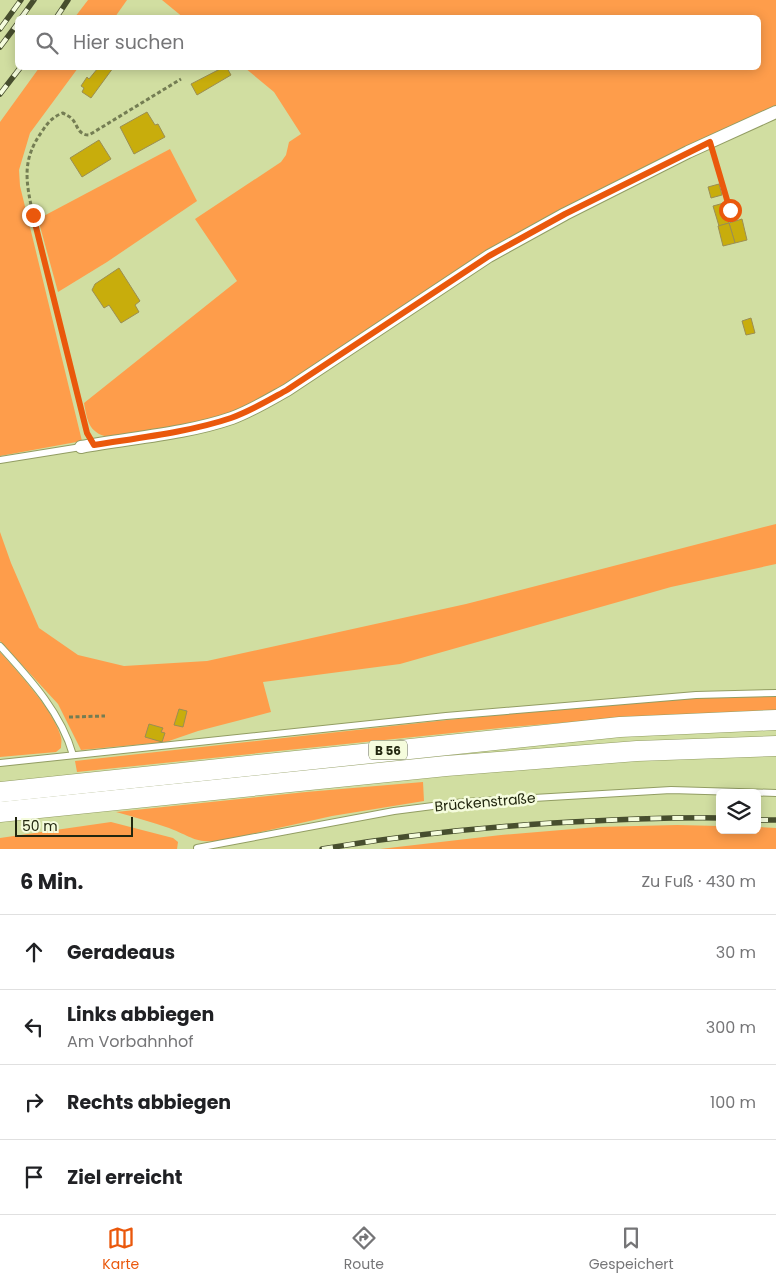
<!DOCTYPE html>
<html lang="de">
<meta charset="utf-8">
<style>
body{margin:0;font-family:Poppins,sans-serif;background:#f2f2f2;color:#202124}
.controls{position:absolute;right:15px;bottom:15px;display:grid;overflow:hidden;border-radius:8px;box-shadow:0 2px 12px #0003}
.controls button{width:45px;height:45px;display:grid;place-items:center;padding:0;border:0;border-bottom:1px solid #e0e0e0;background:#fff;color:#202124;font:25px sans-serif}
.scale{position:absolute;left:15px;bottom:12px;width:118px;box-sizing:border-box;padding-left:5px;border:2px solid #22270f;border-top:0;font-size:14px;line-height:18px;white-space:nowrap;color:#22270f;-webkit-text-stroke:4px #f5fcdd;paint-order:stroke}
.stop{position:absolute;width:15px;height:15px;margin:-11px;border:4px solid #ea580c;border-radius:50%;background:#fff}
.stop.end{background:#ea580c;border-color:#fff;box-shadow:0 1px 5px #0008}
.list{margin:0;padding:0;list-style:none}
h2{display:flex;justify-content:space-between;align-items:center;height:65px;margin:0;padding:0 20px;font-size:21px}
h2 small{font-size:16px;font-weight:400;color:#757577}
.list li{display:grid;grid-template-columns:32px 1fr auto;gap:15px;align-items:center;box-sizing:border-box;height:75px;padding:0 20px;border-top:1px solid #e0e0e0}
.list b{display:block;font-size:19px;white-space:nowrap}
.list p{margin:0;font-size:16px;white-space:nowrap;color:#757577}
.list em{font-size:16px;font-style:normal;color:#757577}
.icon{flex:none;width:28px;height:28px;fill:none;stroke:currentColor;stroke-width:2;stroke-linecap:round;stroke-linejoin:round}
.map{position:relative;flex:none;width:776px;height:849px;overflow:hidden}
.search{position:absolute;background:#fff;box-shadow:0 2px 12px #0003;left:15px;right:15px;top:15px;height:55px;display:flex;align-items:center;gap:12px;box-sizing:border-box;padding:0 18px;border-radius:8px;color:#757577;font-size:19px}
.sheet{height:365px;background:#fff}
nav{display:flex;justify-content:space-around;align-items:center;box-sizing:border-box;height:70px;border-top:1px solid #e0e0e0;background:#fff;font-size:14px;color:#757577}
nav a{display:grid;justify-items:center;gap:2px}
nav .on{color:#ea580c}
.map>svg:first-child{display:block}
.green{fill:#fe9d4b}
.building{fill:#c8ad0c;stroke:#9b8e53}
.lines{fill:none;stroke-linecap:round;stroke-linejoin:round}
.service-casing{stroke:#929d63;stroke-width:8}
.minor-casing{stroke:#929d63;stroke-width:14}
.primary-casing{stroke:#929d63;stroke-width:21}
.path{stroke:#747d53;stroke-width:3;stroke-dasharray:4 2.5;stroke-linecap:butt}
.service{stroke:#fff;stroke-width:6}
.minor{stroke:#fff;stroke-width:12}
.primary{stroke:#fff;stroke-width:20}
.rail-casing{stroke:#474e2e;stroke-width:5.5}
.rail{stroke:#f5fcdd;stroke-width:4;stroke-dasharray:11;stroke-linecap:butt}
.route{stroke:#ea580c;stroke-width:6}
.labels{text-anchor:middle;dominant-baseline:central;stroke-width:5;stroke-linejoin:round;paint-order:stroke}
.shield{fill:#f5fcdd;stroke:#61674d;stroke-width:1}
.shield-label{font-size:12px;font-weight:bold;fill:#22270f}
.street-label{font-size:14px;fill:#22270f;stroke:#f5fcdd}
</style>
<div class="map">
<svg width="776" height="849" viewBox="0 0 776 849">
<rect width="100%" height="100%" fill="#d1dea1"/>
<g class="green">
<polygon points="88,0 127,0 115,17 75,17"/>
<path d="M162 0H776V108L563 210 284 387 251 406 200 423 117 438C91 436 88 426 84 403L237 281 195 219 281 162 286 155 289 142 301 134 274 92 245 68H758V18H184Z"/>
<polygon points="39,68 78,68 30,133 19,170 20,186 82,441 0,456 0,122"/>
<polygon points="170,149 197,201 107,262 58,292 38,219"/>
<polygon points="776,524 776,564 671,587 400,664 263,682 271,712 198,731 166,742 81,750 58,704 0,641 0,532 11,563 39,628 78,655 124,666 207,661 466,604"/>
<path d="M0 652C18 672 54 711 61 737 62 740 61 744 61 748L56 752 0 757Z"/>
<polygon points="776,696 776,711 608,719 510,727 77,772 75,761 447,720 633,702 696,698"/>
<path d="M423 782 424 801 332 816 225 840C195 844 195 838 169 828 152 822 134 817 116 812L306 792Z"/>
<polygon points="111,822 173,838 178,842 177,849 0,849 0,838"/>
<polygon points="677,825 720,826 720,830 757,830 757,827 776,828 776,849 380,849 501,835 597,827"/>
</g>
<g class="building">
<polygon points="98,68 113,68 91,98 82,92 84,88 81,86 87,77 89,79"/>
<polygon points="222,68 227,68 231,75 197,95 191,84"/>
<polygon points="147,112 155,125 158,124 165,137 134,154 120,127"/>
<polygon points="99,140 111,159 82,177 70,158"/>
<polygon points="719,184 722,195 711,198 708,187"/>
<polygon points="724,203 729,223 719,226 713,206"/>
<polygon points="742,219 747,240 735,243 729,223"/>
<polygon points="729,223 735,243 723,246 718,226"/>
<polygon points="119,268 140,301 135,305 139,312 121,323 109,305 104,308 92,290 95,284"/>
<polygon points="751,318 755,333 746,335 742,321"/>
<polygon points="179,709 187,711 183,727 174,725"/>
<polygon points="149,724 163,728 161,732 165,733 162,742 145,737"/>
</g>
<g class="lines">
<defs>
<g id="service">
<polyline points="0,460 81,447"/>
<path d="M0 646C29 678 61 712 73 755"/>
<polyline points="0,763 446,716 696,695 776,693"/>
<polyline points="197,848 394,811 464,802 671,790 776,793"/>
</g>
<path id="minor" d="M81 447C129 438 186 434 232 418 251 411 269 400 287 390L489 256 565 214 688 152 776 112"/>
<g id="primary">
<polyline points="0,792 620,727 776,720"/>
<polyline points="0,812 446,766 637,751 776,746"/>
</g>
</defs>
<use href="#service" class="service-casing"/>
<use href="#minor" class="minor-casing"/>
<use href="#primary" class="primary-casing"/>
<g class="path">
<polyline points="714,155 730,210"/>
<path d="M87 432 33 215C26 181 21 160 43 130 48 122 54 116 63 113 66 115 69 116 71 118 78 124 77 135 89 135L181 79"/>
<polyline points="69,717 105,716"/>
</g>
<use href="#service" class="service"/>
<use href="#minor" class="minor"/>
<use href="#primary" class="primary"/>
<defs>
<g id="rail">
<polyline points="21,18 34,0"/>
<polyline points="56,18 68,0"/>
<polyline points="0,29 21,0"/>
<polyline points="0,47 18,23"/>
<polyline points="0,94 20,68"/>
<polyline points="757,820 776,820"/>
<path d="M322 849C399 836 475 828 553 823 608 820 664 817 720 818"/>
</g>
</defs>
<use href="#rail" class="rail-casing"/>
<use href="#rail" class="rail"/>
</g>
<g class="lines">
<path class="route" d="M33 215 87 433 94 445C137 438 190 432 231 418 251 411 269 400 287 390L489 256 565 214 710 142 730 210"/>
</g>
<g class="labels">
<rect class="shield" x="369" y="740.5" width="38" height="19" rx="4"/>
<g class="shield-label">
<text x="388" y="750">B 56</text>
</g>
<g class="street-label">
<text transform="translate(485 802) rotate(-5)">Brückenstraße</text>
</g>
</g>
</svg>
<div class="controls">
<button><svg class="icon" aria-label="layers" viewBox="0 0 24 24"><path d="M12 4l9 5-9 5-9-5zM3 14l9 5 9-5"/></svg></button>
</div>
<div class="scale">50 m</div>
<div class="stop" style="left:730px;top:210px"></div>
<div class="stop end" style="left:33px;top:215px"></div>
<div class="search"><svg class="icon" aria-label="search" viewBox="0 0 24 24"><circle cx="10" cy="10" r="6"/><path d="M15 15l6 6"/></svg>Hier suchen</div>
</div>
<section class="sheet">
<h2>6 Min.<small>Zu Fuß · 430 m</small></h2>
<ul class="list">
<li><svg class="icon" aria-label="ahead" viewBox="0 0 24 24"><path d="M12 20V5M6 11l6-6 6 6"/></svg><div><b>Geradeaus</b></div><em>30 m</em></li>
<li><svg class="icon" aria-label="left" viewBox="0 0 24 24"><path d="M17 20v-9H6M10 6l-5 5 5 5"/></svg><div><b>Links abbiegen</b><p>Am Vorbahnhof</p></div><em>300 m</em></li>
<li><svg class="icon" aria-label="right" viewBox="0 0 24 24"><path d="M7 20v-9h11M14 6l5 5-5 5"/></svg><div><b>Rechts abbiegen</b></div><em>100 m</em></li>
<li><svg class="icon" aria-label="arrive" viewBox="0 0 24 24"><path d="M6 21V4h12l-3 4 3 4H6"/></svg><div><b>Ziel erreicht</b></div></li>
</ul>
</section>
<nav>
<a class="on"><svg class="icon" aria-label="map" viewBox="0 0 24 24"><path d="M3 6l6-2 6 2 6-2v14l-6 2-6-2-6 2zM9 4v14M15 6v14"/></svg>Karte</a>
<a><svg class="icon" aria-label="directions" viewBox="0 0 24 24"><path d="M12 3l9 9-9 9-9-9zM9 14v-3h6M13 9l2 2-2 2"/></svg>Route</a>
<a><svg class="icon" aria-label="saved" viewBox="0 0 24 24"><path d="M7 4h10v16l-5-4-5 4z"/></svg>Gespeichert</a>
</nav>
